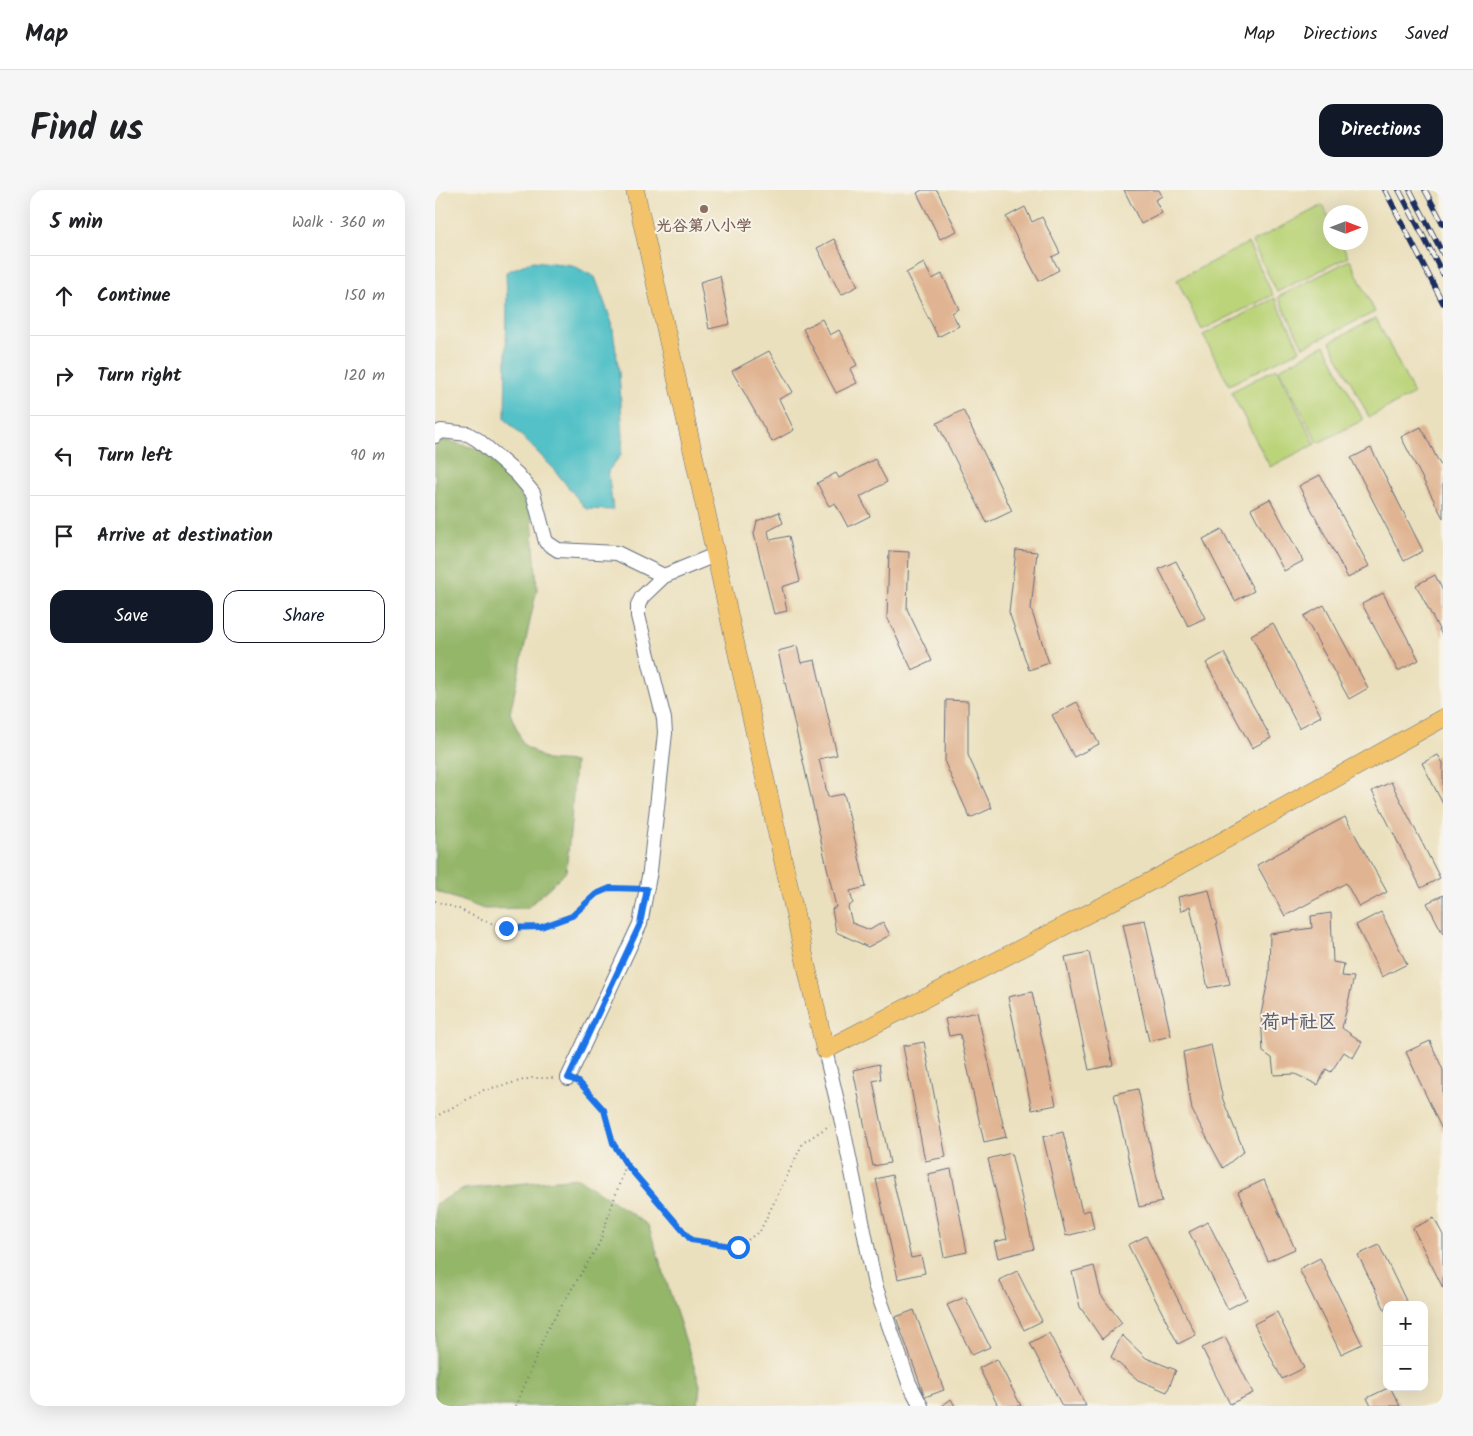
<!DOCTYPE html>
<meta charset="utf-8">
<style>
body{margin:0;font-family:Kalam,"LXGW WenKai TC",sans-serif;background:#f6f6f6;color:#202124}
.controls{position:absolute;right:15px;bottom:15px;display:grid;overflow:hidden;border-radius:10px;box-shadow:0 5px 20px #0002}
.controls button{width:45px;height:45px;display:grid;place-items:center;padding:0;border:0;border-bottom:1px solid #e0e0e0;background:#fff;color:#202124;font:25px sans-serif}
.compass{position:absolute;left:888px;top:15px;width:45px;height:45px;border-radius:50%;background:#fff;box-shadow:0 5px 20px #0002;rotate:90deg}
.stop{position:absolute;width:15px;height:15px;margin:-11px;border:4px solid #1a73e8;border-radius:50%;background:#fff}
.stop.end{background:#1a73e8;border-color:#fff;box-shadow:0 1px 5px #0008}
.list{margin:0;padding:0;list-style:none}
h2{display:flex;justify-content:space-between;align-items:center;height:65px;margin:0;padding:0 20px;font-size:21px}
h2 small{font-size:16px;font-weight:400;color:#757577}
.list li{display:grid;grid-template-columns:32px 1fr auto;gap:15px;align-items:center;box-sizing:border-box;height:80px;padding:0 20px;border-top:1px solid #e0e0e0}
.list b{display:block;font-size:19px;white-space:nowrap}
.list em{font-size:16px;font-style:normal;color:#757577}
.actions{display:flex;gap:10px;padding:15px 20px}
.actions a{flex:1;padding:11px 0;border:1px solid #111827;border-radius:15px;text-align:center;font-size:18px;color:#111827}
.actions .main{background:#111827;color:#fff}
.icon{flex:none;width:28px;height:28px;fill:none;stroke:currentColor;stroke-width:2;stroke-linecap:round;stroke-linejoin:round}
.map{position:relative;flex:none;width:1008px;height:1216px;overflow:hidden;border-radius:15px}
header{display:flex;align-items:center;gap:30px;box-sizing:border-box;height:70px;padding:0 25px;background:#fff;border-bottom:1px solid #e0e0e0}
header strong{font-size:24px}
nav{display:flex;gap:28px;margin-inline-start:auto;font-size:18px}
.intro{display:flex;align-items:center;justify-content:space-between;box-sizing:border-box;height:120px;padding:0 30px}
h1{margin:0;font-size:35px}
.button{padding:12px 22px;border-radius:15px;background:#111827;color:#fff;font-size:18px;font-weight:700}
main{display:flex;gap:30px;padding:0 30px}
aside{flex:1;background:#fff;border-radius:15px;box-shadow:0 5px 20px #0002}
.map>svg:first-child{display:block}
.green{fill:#bbd479;stroke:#6b826c}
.forest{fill:#94b669;stroke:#587264}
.water{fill:#52c1c7;stroke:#367892}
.building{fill:#e0b492}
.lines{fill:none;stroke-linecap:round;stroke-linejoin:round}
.minor-casing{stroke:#646d7f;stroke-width:16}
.major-casing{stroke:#646d7f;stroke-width:19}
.path{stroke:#646d7f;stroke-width:2;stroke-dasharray:1 4;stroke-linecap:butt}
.minor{stroke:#fff;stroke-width:14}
.major{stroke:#f2c36a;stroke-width:18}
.rail-casing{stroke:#1b2f5e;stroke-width:5.5}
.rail{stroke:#f7f3e8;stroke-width:4;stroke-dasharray:11;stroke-linecap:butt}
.route{stroke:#1a73e8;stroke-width:6}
.education-dot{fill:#8d6e63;stroke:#f7f3e8;stroke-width:2}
.labels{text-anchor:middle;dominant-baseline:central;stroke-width:4;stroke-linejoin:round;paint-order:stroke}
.education-label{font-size:16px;font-weight:bold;fill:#785e54;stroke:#f7f3e8}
.quarter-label{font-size:19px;font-weight:bold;fill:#605e70;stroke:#f7f3e8}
</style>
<header>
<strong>Map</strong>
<nav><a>Map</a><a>Directions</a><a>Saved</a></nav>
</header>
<div class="intro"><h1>Find us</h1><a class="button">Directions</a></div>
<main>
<aside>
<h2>5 min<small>Walk · 360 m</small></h2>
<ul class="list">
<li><svg class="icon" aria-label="ahead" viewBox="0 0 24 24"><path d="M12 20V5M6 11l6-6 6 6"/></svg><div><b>Continue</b></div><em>150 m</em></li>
<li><svg class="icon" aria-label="right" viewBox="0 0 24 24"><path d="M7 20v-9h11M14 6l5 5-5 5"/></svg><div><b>Turn right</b></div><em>120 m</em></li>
<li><svg class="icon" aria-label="left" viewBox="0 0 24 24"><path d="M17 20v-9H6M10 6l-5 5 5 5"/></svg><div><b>Turn left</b></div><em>90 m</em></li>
<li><svg class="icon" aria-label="arrive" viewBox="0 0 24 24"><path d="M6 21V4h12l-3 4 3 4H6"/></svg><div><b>Arrive at destination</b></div></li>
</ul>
<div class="actions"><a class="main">Save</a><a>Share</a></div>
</aside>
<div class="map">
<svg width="1008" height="1216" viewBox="0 0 1008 1216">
<rect width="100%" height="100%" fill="#f7f3e8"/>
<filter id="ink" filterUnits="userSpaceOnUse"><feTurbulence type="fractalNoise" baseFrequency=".02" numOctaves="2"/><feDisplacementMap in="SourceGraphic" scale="10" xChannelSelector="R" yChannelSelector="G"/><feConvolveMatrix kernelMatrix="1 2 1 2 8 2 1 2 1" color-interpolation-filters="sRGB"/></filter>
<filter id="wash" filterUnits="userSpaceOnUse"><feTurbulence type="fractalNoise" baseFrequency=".0096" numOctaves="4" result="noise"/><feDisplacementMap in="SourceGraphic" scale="20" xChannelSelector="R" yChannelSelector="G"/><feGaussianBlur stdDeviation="1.12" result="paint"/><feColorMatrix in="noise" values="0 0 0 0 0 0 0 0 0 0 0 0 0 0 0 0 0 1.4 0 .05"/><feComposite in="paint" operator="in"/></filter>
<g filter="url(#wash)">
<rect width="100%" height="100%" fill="#ebe0bd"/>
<g class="green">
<polygon points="888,15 895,30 896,52 906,53 913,67 842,102 817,52"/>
<polygon points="813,53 838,105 767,140 742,90"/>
<polygon points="915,70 940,122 868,157 843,107"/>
<polygon points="840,108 865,160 794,195 768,145"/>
<polygon points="941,128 979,204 934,227 895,152"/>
<polygon points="890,155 928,230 883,253 844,179"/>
<polygon points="842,178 880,254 835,277 796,202"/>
</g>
<g class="forest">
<polygon points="3,249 44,259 73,279 97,327 102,399 75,523 88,554 111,570 140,572 136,633 131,682 92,718 49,719 0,701 0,251"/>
<polygon points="143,988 213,1035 265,1195 263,1216 0,1216 0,1014 29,999"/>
</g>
<polygon class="water" points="98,71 137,75 160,87 177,133 184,183 188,247 186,265 173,281 178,320 151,319 117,277 70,229 72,107 71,82"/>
<g id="blocks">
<g class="building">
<polygon points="487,0 502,0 522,41 505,49 482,3"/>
<polygon points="689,0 724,0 727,6 720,10 727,23 706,34"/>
<polygon points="590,17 597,32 607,27 625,63 617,67 624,80 604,91 571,27"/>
<polygon points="399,49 423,96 406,105 382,58"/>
<polygon points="489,73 497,89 507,84 524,119 517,123 524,136 503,147 471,83"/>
<polygon points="285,86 295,134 274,139 265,92"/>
<polygon points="387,129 395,145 404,140 422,175 415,179 422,193 401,203 368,139"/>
<polygon points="334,161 358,202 344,209 359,240 337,252 297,181"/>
<polygon points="528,220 577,321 552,333 502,233"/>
<polygon points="986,237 1008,280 1008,328 966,247"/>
<polygon points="936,258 988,361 969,371 916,268"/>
<polygon points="440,269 452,292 425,307 435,326 413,337 400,313 394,316 382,293 401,283 404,288"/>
<polygon points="885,285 934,376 913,388 864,296"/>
<polygon points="835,309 868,371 849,381 816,319"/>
<polygon points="344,322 348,333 333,341 335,350 354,346 365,391 347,397 352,421 339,424 319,344 322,331"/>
<polygon points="787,339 819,401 800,411 768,349"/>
<polygon points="581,360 602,362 596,419 614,473 594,480 574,422"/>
<polygon points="454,361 474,362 472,419 497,471 477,480 452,427"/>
<polygon points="741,371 770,428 753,436 724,379"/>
<polygon points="1000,385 1008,401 1008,447 981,395"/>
<polygon points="948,403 984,470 963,481 927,414"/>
<polygon points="889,415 933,498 914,509 869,426"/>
<polygon points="838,433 886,526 864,538 816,445"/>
<polygon points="362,456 366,473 380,470 402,565 384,569 393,607 409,604 431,697 415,701 418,713 413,717 417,733 435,740 448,732 455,745 433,757 401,742 397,719 401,717 343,461"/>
<polygon points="789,463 836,548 817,558 771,473"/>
<polygon points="511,510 533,511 533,565 557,618 535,628 510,573"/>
<polygon points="642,512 664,554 639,567 617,525"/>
<polygon points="1003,565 1008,573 1008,614 987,573"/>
<polygon points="956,592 1005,688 986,698 937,601"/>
<polygon points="910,627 952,702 924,717 911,693 850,726 822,675"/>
<polygon points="774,700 795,794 773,798 755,716 746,722 743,707"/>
<polygon points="1008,705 1008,744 992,713"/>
<polygon points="946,722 972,774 947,787 921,735"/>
<polygon points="896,723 898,772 909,774 907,786 919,787 907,838 927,852 918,868 909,862 896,882 891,879 883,895 860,884 839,885 837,868 828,862 826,824 834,786 835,744 877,738 876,726"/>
<polygon points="710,730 736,846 714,851 688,734"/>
<polygon points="654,762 678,875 654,880 630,767"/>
<polygon points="597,802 621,915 597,920 573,807"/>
<polygon points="542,822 571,947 549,952 525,844 514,846 510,829"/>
<polygon points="995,851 1008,880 1008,942 971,862"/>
<polygon points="489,852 511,967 490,971 468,856"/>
<polygon points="776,855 788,910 809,961 788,978 757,920 748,862"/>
<polygon points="444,874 446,889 438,891 455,973 438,976 418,880"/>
<polygon points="703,899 727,1012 704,1017 679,904"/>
<polygon points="628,942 647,1022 655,1020 659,1039 631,1046 608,947"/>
<polygon points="576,963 599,1059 563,1068 559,1052 572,1049 553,969"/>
<polygon points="516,979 532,1062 509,1067 493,984"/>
<polygon points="457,985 476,1068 486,1066 490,1083 463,1089 441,989"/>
<polygon points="829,990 860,1059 833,1071 803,1002"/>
<polygon points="999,1028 1008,1045 1008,1098 978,1038"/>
<polygon points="773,1032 812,1109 793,1119 754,1042"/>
<polygon points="711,1046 761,1145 743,1154 693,1055"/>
<polygon points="944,1055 973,1115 952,1115 952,1124 923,1065"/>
<polygon points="885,1068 927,1154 906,1164 864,1079"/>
<polygon points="659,1076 666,1105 687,1133 667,1149 645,1117 637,1082"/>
<polygon points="582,1081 607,1131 589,1140 564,1090"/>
<polygon points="530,1107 555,1157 537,1165 512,1115"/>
<polygon points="479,1120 509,1200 490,1207 461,1127"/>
<polygon points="842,1122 869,1178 847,1189 819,1134"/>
<polygon points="614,1143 651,1216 627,1216 595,1153"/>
<polygon points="687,1145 711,1168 741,1180 732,1202 703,1190 676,1167"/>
<polygon points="790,1147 818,1203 795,1214 767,1158"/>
<polygon points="562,1169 586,1216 563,1216 544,1178"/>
<polygon points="955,1197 965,1216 936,1216 932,1208"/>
<polygon points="516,1209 520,1216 507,1216"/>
</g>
</g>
</g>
<g filter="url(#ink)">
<use href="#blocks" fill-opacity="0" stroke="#646d7f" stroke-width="1"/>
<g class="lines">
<defs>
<g id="minor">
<polyline points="0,246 6,241 33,244 43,250 82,284 98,303 111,352 123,360 182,363 229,386"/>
<polyline points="390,860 406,928 440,1095 474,1193 486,1216"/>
<polyline points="133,888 205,734 215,681 230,543 229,529 203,426 203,415 207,407 229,386 280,365"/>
</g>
<polyline id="major" points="200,0 390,860 720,689 1008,528"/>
</defs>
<use href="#minor" class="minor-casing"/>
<use href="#major" class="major-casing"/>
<g class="path">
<polyline points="0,711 24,719 47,730 71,738 106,737 137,726 161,704 175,698 199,699"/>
<polyline points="145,893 169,919 179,953 191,974 256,1050 303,1057 325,1041 368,953 395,935"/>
<polyline points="0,927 49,900 97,888 121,888"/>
<polyline points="81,1216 112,1140 164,1054 191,974"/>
</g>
<use href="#minor" class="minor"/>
<use href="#major" class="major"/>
<defs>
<g id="rail">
<polyline points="950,0 1008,113"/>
<polyline points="964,0 1008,84"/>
<polyline points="975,0 1008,64"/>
<polyline points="990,0 1008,34"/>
</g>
</defs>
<use href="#rail" class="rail-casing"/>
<use href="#rail" class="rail"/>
</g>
</g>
<g class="lines" filter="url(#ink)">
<polyline class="route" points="71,738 106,737 137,726 161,704 175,698 212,699 205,734 133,888 144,892 169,920 178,953 191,974 256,1050 303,1057"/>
</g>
<circle class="education-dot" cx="269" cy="19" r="5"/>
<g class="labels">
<g class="education-label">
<text x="269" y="36">光谷第八小学</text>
</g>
<g class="quarter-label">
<text x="864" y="833">荷叶社区</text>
</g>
</g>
</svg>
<div class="controls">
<button>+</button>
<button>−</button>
</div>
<svg class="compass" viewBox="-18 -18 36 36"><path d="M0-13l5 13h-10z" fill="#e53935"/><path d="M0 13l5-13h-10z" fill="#757577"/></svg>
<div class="stop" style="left:303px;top:1057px"></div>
<div class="stop end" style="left:71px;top:738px"></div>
</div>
</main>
